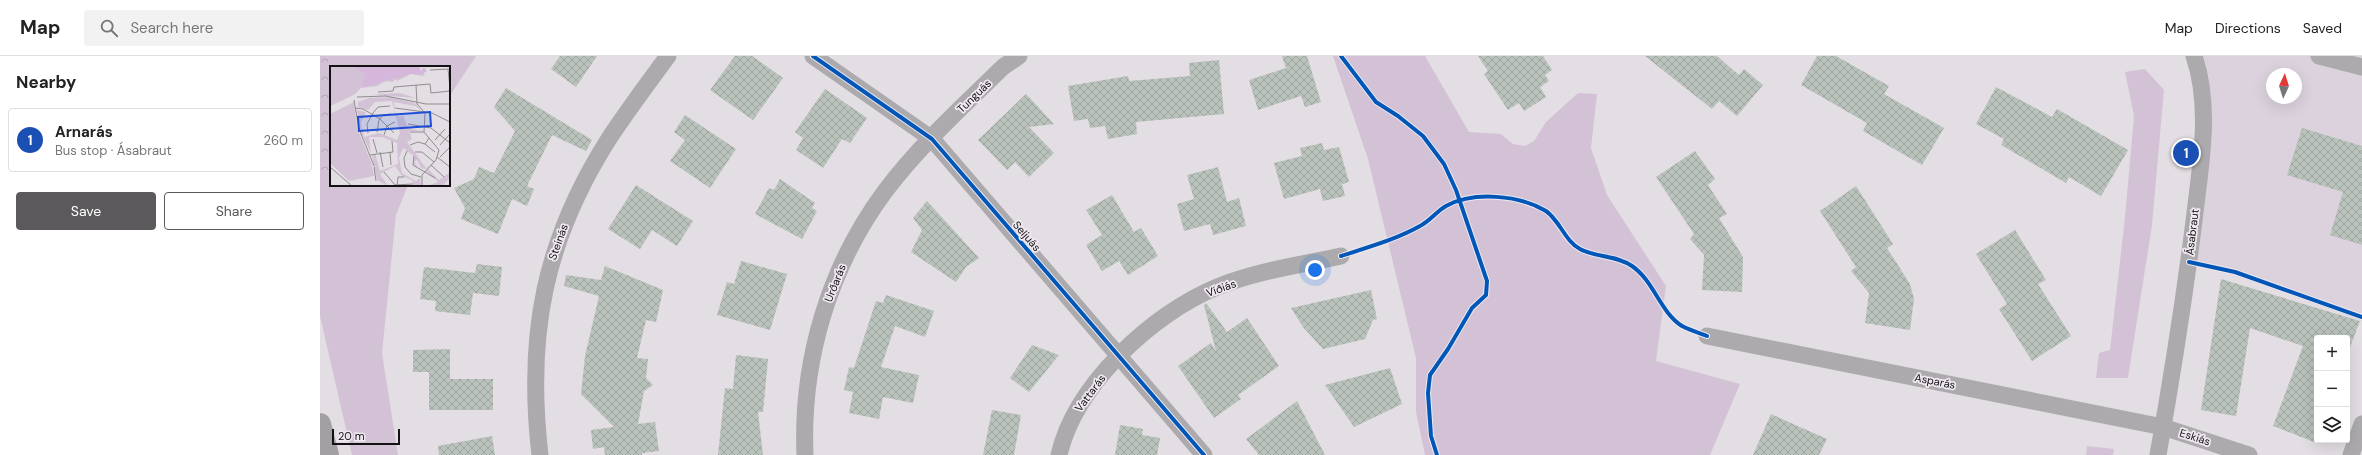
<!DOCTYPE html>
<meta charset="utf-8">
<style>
body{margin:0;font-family:"DM Sans",sans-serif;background:#f2f2f2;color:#222}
.controls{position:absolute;right:12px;bottom:12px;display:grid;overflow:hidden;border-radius:4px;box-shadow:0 4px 16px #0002}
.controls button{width:36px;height:36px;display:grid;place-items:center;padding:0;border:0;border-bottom:1px solid #e0e0e0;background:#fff;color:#222;font:20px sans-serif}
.compass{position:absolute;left:1946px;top:12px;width:36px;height:36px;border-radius:50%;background:#fff;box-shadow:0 4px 16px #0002;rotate:4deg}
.scale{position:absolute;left:12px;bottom:10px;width:68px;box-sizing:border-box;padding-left:4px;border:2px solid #131114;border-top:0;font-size:11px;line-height:14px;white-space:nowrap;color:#131114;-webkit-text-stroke:3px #f1e9f2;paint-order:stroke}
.you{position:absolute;left:995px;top:214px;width:14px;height:14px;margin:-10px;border:3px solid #fff;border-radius:50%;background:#1a73e8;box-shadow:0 0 0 6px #1a73e833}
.badge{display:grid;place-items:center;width:26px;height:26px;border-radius:50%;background:#5c595c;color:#fff;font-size:13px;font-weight:700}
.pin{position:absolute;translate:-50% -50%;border:2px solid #fff;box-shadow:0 1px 4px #0006}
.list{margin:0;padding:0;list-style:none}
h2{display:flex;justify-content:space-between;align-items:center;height:52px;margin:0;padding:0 16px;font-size:17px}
h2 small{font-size:13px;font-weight:400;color:#767676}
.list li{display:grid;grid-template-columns:26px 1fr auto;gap:12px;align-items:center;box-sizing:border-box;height:64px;margin:0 8px 8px;padding:0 8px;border:1px solid #e0e0e0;border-radius:4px}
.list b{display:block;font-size:15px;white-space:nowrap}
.list p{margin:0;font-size:13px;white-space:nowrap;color:#767676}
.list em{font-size:13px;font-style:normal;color:#767676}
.actions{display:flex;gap:8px;padding:12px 16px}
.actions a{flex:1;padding:9px 0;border:1px solid #5c595c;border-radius:4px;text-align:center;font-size:14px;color:#5c595c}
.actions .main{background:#5c595c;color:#fff}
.icon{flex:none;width:22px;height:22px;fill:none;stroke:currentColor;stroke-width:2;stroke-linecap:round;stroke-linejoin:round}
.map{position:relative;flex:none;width:2042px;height:399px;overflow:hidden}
header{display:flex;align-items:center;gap:24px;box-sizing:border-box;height:56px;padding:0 20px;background:#fff;border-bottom:1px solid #e0e0e0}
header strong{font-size:19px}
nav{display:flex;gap:22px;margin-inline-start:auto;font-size:14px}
.search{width:280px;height:36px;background:#f2f2f2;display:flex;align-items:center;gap:10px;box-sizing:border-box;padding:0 14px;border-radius:4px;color:#767676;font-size:15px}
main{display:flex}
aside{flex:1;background:#fff}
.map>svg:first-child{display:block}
.built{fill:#dbd2dd;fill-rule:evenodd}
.grass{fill:#d3c2d5}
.forest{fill:url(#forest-crowns)}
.building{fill:url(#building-cross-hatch)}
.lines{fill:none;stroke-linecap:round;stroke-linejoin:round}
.street{stroke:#acaaad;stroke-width:17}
.secondary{stroke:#a2a0a2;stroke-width:22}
.cycleway-casing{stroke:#f1e9f2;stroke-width:6}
.cycleway{stroke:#0057b8;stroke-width:4}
.labels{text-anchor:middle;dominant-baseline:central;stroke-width:3.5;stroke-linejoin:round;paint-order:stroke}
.street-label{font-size:11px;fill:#131114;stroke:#f1e9f2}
.inset-road{fill:none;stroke:#908c90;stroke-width:1}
.view{fill:#1d4ed8;fill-opacity:0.15;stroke:#1d4ed8;stroke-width:2}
.inset-edge{fill:none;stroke:#131114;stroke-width:2}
</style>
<header>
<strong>Map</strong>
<div class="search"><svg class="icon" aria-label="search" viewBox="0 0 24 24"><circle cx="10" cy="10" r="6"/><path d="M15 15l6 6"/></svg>Search here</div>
<nav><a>Map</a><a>Directions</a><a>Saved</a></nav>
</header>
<main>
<aside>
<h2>Nearby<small></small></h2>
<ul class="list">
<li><span class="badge" style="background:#1a4fb4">1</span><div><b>Arnarás</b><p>Bus stop · Ásabraut</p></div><em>260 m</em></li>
</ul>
<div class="actions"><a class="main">Save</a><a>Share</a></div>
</aside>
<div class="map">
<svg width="2042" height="399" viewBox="0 0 2042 399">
<defs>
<pattern id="forest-crowns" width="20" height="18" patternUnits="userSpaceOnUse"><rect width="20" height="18" fill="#d3c2d5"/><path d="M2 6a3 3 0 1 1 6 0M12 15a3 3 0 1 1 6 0" fill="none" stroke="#b4a6b6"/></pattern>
<pattern id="building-cross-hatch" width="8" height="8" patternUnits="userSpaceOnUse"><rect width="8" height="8" fill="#bac2bc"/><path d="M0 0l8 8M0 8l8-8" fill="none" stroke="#9fa6a1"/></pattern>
</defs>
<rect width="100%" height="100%" fill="#e3dee3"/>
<path class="built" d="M1869 0H2042V265L1881 207 1867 192 1877 93V22ZM1952 18H1976V42H1952Z"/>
<g class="grass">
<polygon points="0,0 156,0 129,41 129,11 11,11 11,129 88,129 76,159 62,297 78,399 32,399 0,260"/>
<polygon points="1013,0 1105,0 1149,76 1181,78 1193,88 1205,90 1214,85 1226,66 1258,37 1277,38 1271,92 1287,139 1346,230 1336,305 1420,328 1390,399 1105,399 1096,356 1096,302 1048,103"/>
<polygon points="1825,13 1844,34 1832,169 1808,322 1776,322 1779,297 1790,294 1805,161 1814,60 1805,16"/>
<polygon points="1767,390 1794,393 1793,399 1766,399"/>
</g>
<polygon class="forest" points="0,0 16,0 16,11 11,11 11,117 8,119 0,114"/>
<g class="building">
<polygon points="240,0 277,0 256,31 231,13"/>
<polygon points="415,0 432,0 463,22 433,64 390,34"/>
<polygon points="962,0 987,0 1001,46 985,51 981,40 938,54 929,24 966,12"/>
<polygon points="1158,0 1223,0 1232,14 1225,19 1229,25 1220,31 1226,41 1204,55 1199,47 1188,54 1164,18 1168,15"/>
<polygon points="1325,0 1397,0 1419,19 1424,13 1443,29 1417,60 1399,45 1392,53"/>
<polygon points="1497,0 1516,0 1569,30 1564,38 1624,72 1602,109 1543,75 1547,67 1481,29"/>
<polygon points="899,4 904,58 816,66 817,78 788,83 785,70 770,72 768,63 754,65 748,30 808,20 809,25 870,20 869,7"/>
<polygon points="1676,31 1732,61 1737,53 1808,94 1781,140 1749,121 1746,127 1681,89 1684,83 1656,68"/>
<polygon points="186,32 272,84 266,95 232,79 207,130 214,133 207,150 192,143 178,178 141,163 145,152 134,132 154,123 159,111 174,117 195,75 174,51"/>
<polygon points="505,33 547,62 530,87 522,83 503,112 476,94 483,82 475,76"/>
<polygon points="706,38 734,68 709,71 734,97 709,121 695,106 687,114 658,84"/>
<polygon points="365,59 416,93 390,132 350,105 365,84 354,76"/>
<polygon points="1982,72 2042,90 2042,189 2010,179 2023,136 1967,119"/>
<polygon points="1002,87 1004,94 1019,91 1029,126 1022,128 1025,140 1003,145 1000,133 964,143 954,107 982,100 980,92"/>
<polygon points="1375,95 1395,123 1388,129 1407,158 1399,162 1423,201 1422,236 1382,234 1384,199 1370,183 1374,178 1336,121"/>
<polygon points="898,111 907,146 919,142 926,170 893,179 890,168 864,175 857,148 874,143 867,119"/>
<polygon points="460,123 495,147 492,152 497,155 482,183 435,158 449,132 454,134"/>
<polygon points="316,129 373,165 357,190 332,174 320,193 288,173"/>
<polygon points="1536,130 1573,188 1567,192 1590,228 1594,243 1590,274 1545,267 1549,237 1531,215 1536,211 1500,155"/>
<polygon points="792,139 814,176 821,172 838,200 808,219 799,205 782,215 766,189 782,179 766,154"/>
<polygon points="607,145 659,202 646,211 636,226 591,196 602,174 593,162"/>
<polygon points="1695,174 1726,224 1718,228 1751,280 1712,305 1679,253 1687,248 1656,198"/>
<polygon points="421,205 467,218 450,274 397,259 407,226 414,228"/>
<polygon points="157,208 182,211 179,240 153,237 150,259 115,255 116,245 100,243 104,211 155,217"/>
<polygon points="285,210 343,234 336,266 326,264 317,302 328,303 326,322 333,329 324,335 318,368 335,366 339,395 322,397 322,399 285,399 284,391 273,393 271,374 294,371 261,338 265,300 279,240 244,230 246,219 281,224"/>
<polygon points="1901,223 2040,265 2027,299 2027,282 1997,282 1997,378 1994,386 1953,370 1983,290 1930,272 1916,360 1881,354"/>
<polygon points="1051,234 1057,263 1053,264 1045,283 1003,293 983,271 971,252"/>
<polygon points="566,239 614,255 605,281 575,270 561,311 599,319 593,347 563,341 559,363 529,357 533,336 524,334 529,311 534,312 556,245 563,247"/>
<polygon points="886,247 907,276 927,262 959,310 918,339 921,343 894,362 858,310 891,287 896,295 884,249"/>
<polygon points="712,289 739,299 709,336 690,322"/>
<polygon points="130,293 130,323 173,323 173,354 109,354 109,316 93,316 93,294"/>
<polygon points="416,299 448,303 443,356 438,356 443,399 398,399 405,332 413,333"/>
<polygon points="1070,312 1082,348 1034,371 1005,329"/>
<polygon points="977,345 1005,399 939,399 926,383"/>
<polygon points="672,354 701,359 694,399 663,399"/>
<polygon points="1451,358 1507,383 1499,399 1433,399"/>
<polygon points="800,369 823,373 822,379 840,382 837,399 795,399"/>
<polygon points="172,380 175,399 119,399 118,390"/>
</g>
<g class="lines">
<g class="street">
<polyline points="493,0 612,83 884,399"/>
<polyline points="1999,0 2042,11"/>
<polyline points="1387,280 1843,371 1929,399"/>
<path d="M220 399C206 279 224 184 290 81 308 54 328 27 348 0"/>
<path d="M485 399C481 305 509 210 566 134 600 89 643 50 683 11L699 0"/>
<path d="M739 399C755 329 832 258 897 231 936 215 980 209 1021 200"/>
<path d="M1838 399C1852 321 1864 244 1874 165 1880 111 1892 53 1874 0"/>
<polyline points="2031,399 2042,368"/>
</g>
<polyline class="secondary" points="0,368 8,399"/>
<defs>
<g id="cycleway">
<polyline points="493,0 612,83 884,399"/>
<polyline points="1021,0 1056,46 1078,60 1103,80 1124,108 1136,134 1167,225 1166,239 1152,252 1128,293 1110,319 1108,337 1111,380 1117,399"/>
<path d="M1021 200C1048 191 1075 184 1100 170 1110 165 1117 155 1126 150 1154 135 1199 139 1226 155 1240 165 1245 185 1260 193 1277 202 1296 199 1312 210 1334 225 1340 256 1362 270 1370 274 1379 277 1387 280"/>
<polyline points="1869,206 1915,216 2042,261"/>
</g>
</defs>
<use href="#cycleway" class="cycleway-casing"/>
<use href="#cycleway" class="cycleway"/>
</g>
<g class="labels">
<g class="street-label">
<text transform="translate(654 40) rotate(-44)">Tunguás</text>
<text transform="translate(1872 176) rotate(-83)">Ásabraut</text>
<text transform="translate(707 180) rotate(49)">Seljuás</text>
<text transform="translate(238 186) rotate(-70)">Steinás</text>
<text transform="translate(515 227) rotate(-68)">Urðarás</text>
<text transform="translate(901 232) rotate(-20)">Víðiás</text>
<text transform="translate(1615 325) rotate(11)">Asparás</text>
<text transform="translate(770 337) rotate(-53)">Vattarás</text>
<text transform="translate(1875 381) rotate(18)">Eskiás</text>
</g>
</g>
<g transform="translate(10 10)">
<rect width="120" height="120" fill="#e3dee3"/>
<path d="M70 27 86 32 47 29V28ZM61 31 84 37 92 44 85 40 64 36 65 46 69 51 73 49 78 62 91 65 92 61V65H79L82 73 77 76 96 102 103 97 96 103 91 102 87 94 84 96 88 101 86 100 83 98 84 90 73 82 69 92 72 107 86 115 90 112 91 120H84L82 114 72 110 65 100 50 108 58 120 47 114 42 90 45 87 50 105 68 98 67 77 52 71H39L41 87 31 67 27 44 36 46 31 57 34 71 49 67 67 74 70 67 62 35 45 36 38 44 28 41V36L39 32ZM98 103 109 114 120 106V111L113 120H97L108 116 96 105Z" fill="#d3c2d5"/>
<path d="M0 0H88L91 6 95 8 93 10 81 8 67 15 65 13 63 16 56 15 47 20 31 22 24 29 0 40ZM24 36 27 62 41 96 44 110 19 115 0 97V48Z" fill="#d3c2d5"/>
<path d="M25 0H89L91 5 94 1 97 5 92 8H80L34 21 31 18 35 13 34 7Z" fill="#d5b7db"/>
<path class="inset-road" d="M118 3 120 22M100 4 120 3M86 19 87 38 95 47 94 66 109 84 106 94 92 109V120M48 26 63 25 64 21 100 18 101 27 120 25M27 31 56 30 96 38H120M24 34 29 63 44 100M25 42 33 43 50 53 64 67M65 42 102 47 120 56M78 58 101 62 120 77M47 66 49 54 53 49 61 48M80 66H94M38 67 37 58 43 47 48 41 60 40M54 69 57 60 65 56M43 73 47 87M105 74 115 63M95 78 105 86M80 79 88 76 95 78 99 72M110 79 120 68M77 85 74 92 75 101 81 108 91 111M50 86 53 101M60 86 61 99M85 86H92L104 96M40 89 63 86 62 75M84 90 83 99 105 112M107 91 120 101M110 91 120 81M101 99 114 111M0 101 22 120M44 101 46 115M54 106 65 119 83 118M67 120 68 111H74"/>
<path class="view" d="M100 46 101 60 29 65 28 51Z"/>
<rect width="120" height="120" class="inset-edge"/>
</g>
</svg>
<div class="controls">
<button>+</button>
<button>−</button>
<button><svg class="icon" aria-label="layers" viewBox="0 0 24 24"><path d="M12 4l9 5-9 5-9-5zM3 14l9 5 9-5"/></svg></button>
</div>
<svg class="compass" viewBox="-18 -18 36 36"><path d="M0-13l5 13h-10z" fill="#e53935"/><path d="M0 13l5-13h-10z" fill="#767676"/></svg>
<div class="scale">20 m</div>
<div class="you"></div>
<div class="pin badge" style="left:1866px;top:97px;background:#1a4fb4">1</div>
</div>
</main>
